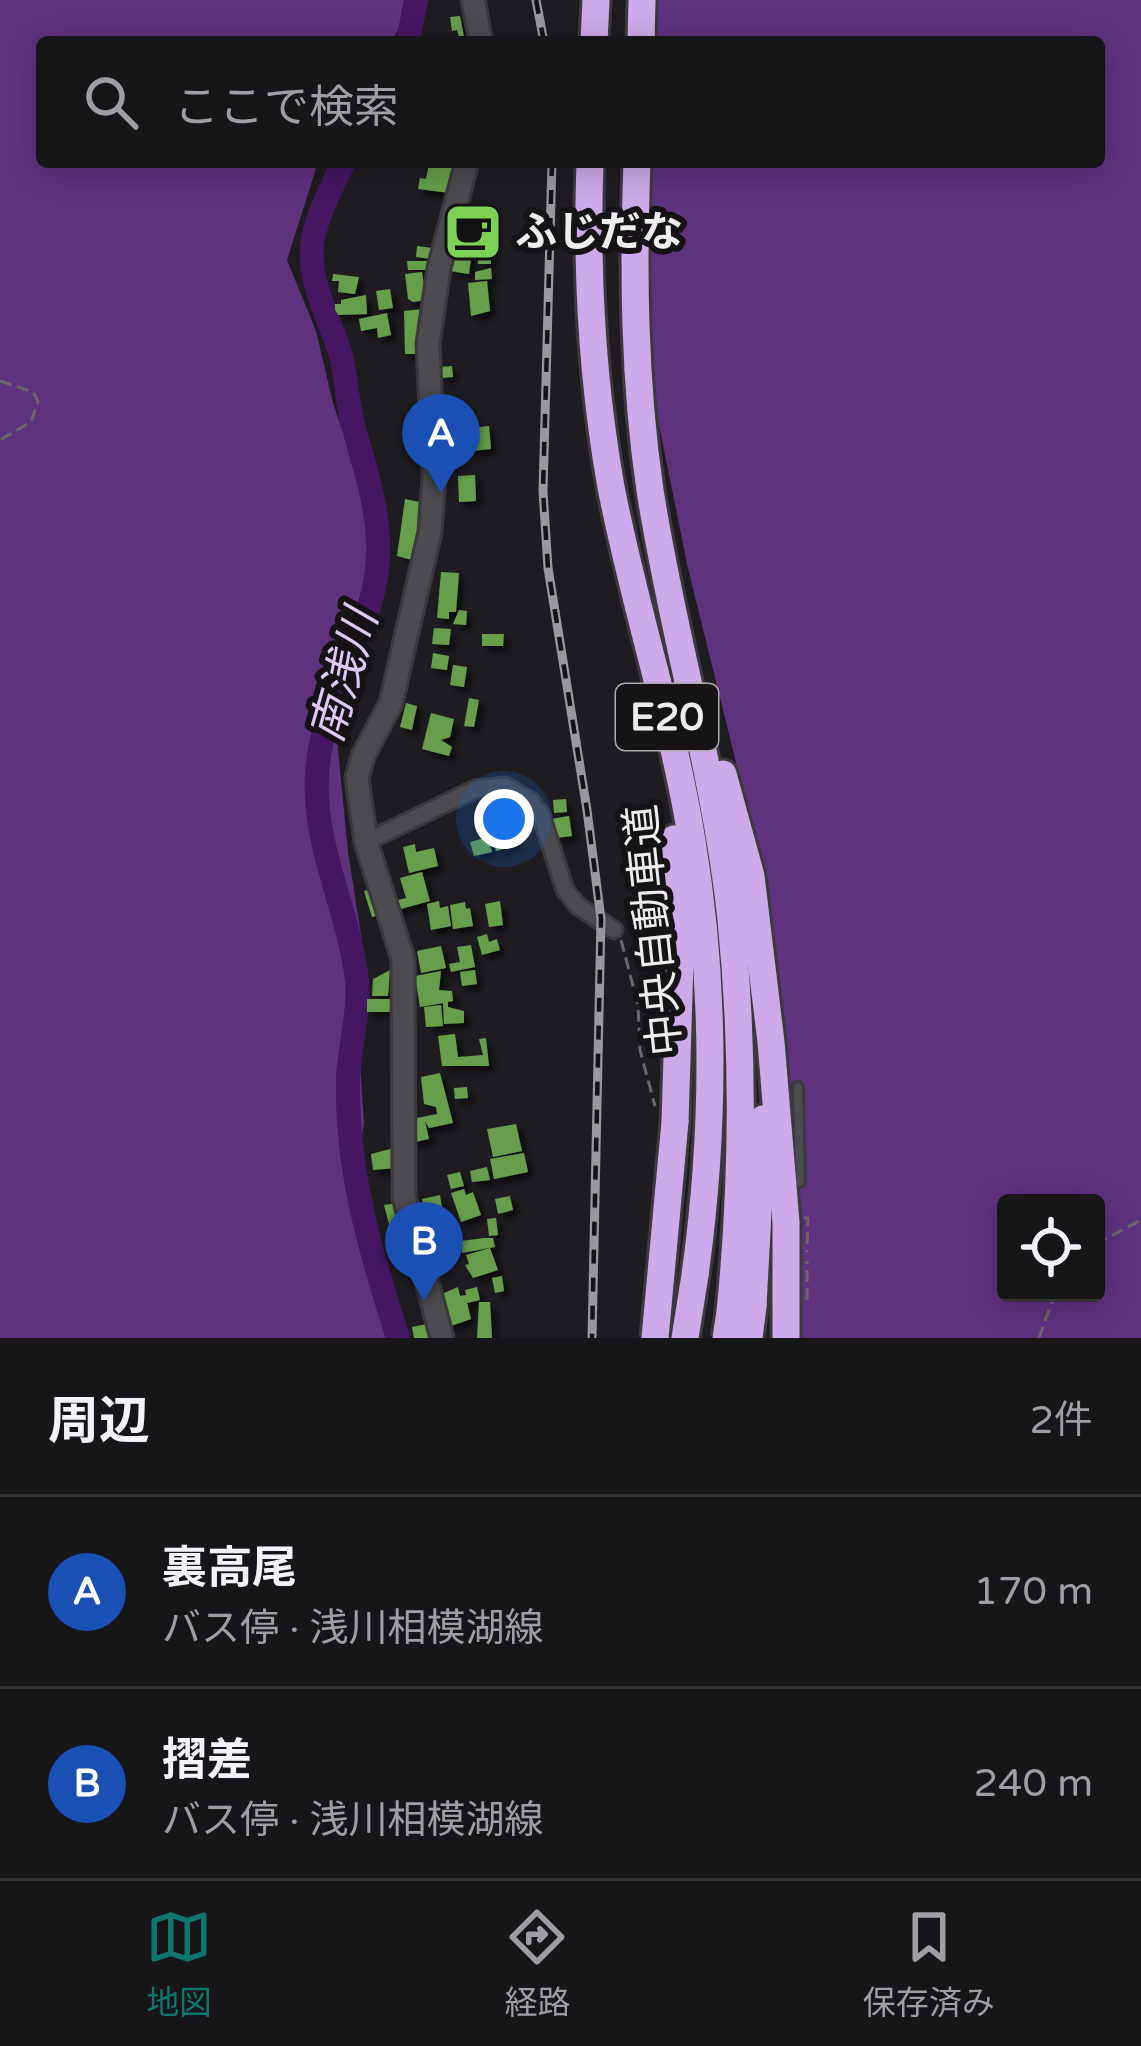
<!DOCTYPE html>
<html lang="ja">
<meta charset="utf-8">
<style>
body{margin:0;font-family:"Varela Round","Noto Sans JP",sans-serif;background:#1f1e21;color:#f1f3f6}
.controls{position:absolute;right:36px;bottom:36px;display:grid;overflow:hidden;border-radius:12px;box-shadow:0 6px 30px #0003}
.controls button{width:108px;height:108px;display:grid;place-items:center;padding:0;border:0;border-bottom:3px solid #353437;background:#161518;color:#f1f3f6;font:60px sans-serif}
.you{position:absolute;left:504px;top:819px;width:42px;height:42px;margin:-30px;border:9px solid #fff;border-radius:50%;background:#1a73e8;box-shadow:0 0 0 18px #1a73e833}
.badge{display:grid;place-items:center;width:78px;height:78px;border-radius:50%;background:#0f766e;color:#fff;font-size:39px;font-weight:700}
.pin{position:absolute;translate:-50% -99px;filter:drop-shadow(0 3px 6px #0008)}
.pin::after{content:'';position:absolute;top:63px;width:42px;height:36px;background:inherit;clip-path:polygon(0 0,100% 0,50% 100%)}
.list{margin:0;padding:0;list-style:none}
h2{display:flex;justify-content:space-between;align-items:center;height:156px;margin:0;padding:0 48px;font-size:51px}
h2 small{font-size:39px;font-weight:400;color:#9e9fa2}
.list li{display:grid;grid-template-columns:78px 1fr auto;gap:36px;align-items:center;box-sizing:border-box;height:192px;padding:0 48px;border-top:3px solid #353437}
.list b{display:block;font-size:45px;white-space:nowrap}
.list p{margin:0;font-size:39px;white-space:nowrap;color:#9e9fa2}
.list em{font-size:39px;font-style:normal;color:#9e9fa2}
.icon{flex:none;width:66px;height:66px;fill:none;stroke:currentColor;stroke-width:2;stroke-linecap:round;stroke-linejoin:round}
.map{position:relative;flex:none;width:1141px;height:1338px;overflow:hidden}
.search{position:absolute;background:#161518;box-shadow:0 6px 30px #0003;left:36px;right:36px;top:36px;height:132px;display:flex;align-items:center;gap:30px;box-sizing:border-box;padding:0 42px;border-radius:12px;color:#9e9fa2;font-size:45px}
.sheet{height:540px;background:#161518}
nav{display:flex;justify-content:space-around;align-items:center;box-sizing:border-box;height:168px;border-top:3px solid #353437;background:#161518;font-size:33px;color:#9e9fa2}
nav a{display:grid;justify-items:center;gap:6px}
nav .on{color:#0f766e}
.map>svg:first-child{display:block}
.forest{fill:#5f327e;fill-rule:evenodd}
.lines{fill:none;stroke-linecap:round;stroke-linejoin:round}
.river{stroke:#451662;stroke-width:24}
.building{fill:#669e4c;filter:url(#shadow)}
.lane-casing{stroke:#3b393c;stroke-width:14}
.street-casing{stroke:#3b393c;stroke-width:21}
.secondary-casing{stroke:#3b393c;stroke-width:27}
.highway-casing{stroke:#3b393c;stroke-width:33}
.path{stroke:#68666a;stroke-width:3;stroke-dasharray:12 6;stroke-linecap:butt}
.lane{stroke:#4c4a4e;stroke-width:8}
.street{stroke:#4c4a4e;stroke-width:15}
.secondary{stroke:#4c4a4e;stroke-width:21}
.highway{stroke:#cdaae9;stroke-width:27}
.rail-casing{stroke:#9a989c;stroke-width:9}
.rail{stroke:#151316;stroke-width:4.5;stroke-dasharray:14;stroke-linecap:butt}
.highway-bridge-casing{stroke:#3b393c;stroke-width:33;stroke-linecap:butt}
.highway-bridge{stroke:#cdaae9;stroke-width:27}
.labels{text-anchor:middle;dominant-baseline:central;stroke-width:12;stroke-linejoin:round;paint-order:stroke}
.shield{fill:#151316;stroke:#adabae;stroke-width:3}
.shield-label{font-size:39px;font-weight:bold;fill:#eeecef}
.poi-label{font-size:42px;font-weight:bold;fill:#eeecef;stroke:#151316;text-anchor:start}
.street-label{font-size:42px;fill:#eeecef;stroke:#151316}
.water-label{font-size:45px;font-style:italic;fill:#dfc8f3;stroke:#151316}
</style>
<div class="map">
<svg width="1141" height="1338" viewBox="0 0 1141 1338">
<defs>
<filter id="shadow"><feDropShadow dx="5.5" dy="5.5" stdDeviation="3" flood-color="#0009"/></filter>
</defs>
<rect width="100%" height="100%" fill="#1e1c20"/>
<g class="forest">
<polygon points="0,0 419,0 390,42 42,42 42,162 318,162 287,260 316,331 333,403 360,482 372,572 344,652 338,749 348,852 364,954 360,1064 364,1123 352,1203 394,1338 0,1338"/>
<path d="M655 0H1141V1338H802L798 1209 764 894 746 803 687 564 656 410 648 268 650 162H1099V42H652ZM1006 1203H1096V1293H1006Z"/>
</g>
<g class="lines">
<g class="river">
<polyline points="408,42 416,0"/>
<path d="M344 162C333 184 318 213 313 238 306 277 328 316 340 352 347 375 346 401 353 424 363 463 376 498 378 539 383 624 321 692 317 775 313 847 349 911 357 980 360 1012 349 1048 348 1080 346 1170 371 1253 398 1338"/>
</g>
</g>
<g class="building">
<polygon points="460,16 464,37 459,37 457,30 452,31 450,17"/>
<polygon points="433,162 453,164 450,193 418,189 420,178 426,179 428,168 432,168"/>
<polygon points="467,211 487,214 482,247 458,244"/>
<polygon points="417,246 433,248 432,259 416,257"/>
<polygon points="453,248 472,250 469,274 450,271"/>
<polygon points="477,250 491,250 491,264 478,264"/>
<polygon points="407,261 431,261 431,270 408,270"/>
<polygon points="491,268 492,279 475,280 475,272"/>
<polygon points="422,272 426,300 413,302 408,299 405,274"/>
<polygon points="333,274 359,277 355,294 338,292 339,281 332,281"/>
<polygon points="487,281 490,311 471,316 468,283"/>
<polygon points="390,289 393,308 379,310 376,291"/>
<polygon points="366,295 367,314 338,315 335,310 335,304 341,304 341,300"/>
<polygon points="423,309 422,339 418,339 416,354 405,354 404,311"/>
<polygon points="387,313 391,335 378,338 377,328 361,331 359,319"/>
<polygon points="452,366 453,377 441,378 440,367"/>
<polygon points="489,426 491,449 472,451 470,428"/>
<polygon points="475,475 476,501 459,502 458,476"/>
<polygon points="405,499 425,503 412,560 397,556"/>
<polygon points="441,572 459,573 456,612 449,612 449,619 437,618"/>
<polygon points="459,610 467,611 466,625 453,624"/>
<polygon points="434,628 451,629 449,645 432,644"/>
<polygon points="482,634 504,634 503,646 482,646"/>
<polygon points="433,653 449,656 447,670 431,668"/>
<polygon points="453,665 467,667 464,687 450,685"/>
<polygon points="469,698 479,700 474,727 464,726"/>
<polygon points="406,703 417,706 412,730 400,727"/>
<polygon points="431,713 454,719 450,737 441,740 452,747 449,756 422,749"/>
<polygon points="566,799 567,812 554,813 553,800"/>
<polygon points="569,816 572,836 556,838 552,819"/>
<polygon points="514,830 518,845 496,851 492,836"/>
<polygon points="488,837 492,852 474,856 470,842"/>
<polygon points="415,844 416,852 434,848 438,866 409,873 403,847"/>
<polygon points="422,872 430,901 397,910 394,901 406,898 400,878"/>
<polygon points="375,888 383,914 372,917 364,891"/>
<polygon points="439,901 440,908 448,906 451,926 431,930 427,904"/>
<polygon points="500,901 503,925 489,927 485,904"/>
<polygon points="465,902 466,909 470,908 473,926 453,929 450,905"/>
<polygon points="487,934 489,942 497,939 500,950 482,955 477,937"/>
<polygon points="471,945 475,967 451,972 449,964 460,962 457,947"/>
<polygon points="441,946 446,968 421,973 417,951"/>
<polygon points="390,970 388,996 372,996 373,979"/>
<polygon points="475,970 477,984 462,986 460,972"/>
<polygon points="441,971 439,990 452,991 453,1001 448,1002 448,1007 464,1011 464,1023 444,1024 443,1003 420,1007 415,976"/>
<polygon points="367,999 393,999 392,1012 367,1012"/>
<polygon points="441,1005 443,1026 426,1027 424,1007"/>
<polygon points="455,1034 458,1057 483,1055 479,1039 486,1038 489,1066 442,1066 438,1036"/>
<polygon points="440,1073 453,1123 429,1128 425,1121 429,1139 410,1143 407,1120 437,1114 436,1107 424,1104 421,1077"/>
<polygon points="467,1087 468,1098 455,1099 454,1088"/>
<polygon points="516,1124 522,1151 493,1157 487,1129"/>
<polygon points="394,1148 396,1168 373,1170 371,1154"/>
<polygon points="524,1153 528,1172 494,1179 490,1159"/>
<polygon points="487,1167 490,1180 472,1182 470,1171"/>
<polygon points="460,1172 464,1186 451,1189 447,1175"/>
<polygon points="464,1189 466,1195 473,1192 481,1215 461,1222 451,1193"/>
<polygon points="440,1195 442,1208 425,1212 422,1199"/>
<polygon points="510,1196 513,1210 498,1214 495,1199"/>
<polygon points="398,1203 402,1231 391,1232 384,1205"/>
<polygon points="496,1218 498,1235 489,1236 487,1219"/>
<polygon points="452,1224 458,1251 437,1254 433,1227"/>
<polygon points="484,1238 493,1238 495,1247 462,1253 461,1241"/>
<polygon points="490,1248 498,1270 473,1278 465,1265 469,1264 466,1255"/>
<polygon points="502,1276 504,1291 495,1293 492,1278"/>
<polygon points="458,1287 460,1296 466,1295 465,1290 477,1287 480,1300 467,1303 471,1319 448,1327 444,1293"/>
<polygon points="479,1302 490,1302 492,1338 477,1338"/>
<polygon points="427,1324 429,1338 414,1338 412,1327"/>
</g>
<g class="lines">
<defs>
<polyline id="lane" points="798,1087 800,1182"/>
<polyline id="street" points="366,842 475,789 505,786 531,801 541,815 565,890 578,906 614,930"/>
<g id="secondary">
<polyline points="473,0 481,42"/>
<polyline points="442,1338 404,1197 403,959 366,842 357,778 363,756 391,703 430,532 434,478 428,344 439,268 467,162"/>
</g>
<g id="highway">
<polyline points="594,42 596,0"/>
<polyline points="641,42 642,0"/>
<path d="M590 162C586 271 592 380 611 487 634 606 673 722 692 841 716 986 715 1131 695 1275"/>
<path d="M637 162C633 271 634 381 650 490 672 634 716 775 731 920 744 1050 743 1181 730 1312"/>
<polyline points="723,774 751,876 771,1042 786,1222 786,1338"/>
<polyline points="674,839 681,931 675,1122"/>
<polyline points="753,1306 763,1119"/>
</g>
</defs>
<use href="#lane" class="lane-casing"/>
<use href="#street" class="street-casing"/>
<use href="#secondary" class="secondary-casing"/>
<use href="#highway" class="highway-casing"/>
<g class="path">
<polyline points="0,381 33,392 38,401 31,422 0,440"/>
<polyline points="621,940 638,1005 640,1050 655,1106"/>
<polyline points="804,1218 808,1218 807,1252"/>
<polyline points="1096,1244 1141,1220"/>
<polyline points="807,1300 807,1261"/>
<polyline points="1039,1338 1055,1293"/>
</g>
<use href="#lane" class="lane"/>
<use href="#street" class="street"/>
<use href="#secondary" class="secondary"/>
<use href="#highway" class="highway"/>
<defs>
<g id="rail">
<polyline points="536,0 544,42"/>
<polyline points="552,162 543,491 548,568 587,810 601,919 592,1338"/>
</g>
</defs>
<use href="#rail" class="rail-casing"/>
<use href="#rail" class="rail"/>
<defs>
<g id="highway-bridge">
<polyline points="655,1338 675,1122"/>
<polyline points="685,1338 695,1275"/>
<polyline points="726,1338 730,1312"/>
<polyline points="749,1338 753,1306"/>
</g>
</defs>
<use href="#highway-bridge" class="highway-bridge-casing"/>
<use href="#highway-bridge" class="highway-bridge"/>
</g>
<defs>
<symbol id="cafe-square" viewBox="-11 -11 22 22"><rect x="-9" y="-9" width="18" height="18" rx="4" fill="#7dd154" stroke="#151316"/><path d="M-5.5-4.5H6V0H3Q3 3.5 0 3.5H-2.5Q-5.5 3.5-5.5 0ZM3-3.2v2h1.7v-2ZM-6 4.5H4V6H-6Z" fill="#111"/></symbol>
</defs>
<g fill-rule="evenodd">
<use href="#cafe-square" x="440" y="199" width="66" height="66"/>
</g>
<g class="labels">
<rect class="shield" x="616" y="684" width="102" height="66" rx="9"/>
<g class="shield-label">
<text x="667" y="717">E20</text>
</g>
<g class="poi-label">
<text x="515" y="232">ふじだな</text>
</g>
<g class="street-label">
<text transform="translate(654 930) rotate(-96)">中央自動車道</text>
</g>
<g class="water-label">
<text transform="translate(345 676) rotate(-74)">南浅川</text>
</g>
</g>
</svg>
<div class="controls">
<button><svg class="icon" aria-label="locate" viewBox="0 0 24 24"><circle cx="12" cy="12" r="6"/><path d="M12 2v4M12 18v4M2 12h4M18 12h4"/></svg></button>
</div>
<div class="you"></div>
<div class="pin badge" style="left:441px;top:493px;background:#1a4fb4">A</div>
<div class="pin badge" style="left:424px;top:1301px;background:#1a4fb4">B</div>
<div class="search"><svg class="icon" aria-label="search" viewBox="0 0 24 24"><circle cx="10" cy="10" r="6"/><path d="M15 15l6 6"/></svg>ここで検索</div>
</div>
<section class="sheet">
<h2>周辺<small>2件</small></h2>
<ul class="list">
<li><span class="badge" style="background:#1a4fb4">A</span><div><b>裏高尾</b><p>バス停 · 浅川相模湖線</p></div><em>170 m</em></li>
<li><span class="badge" style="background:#1a4fb4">B</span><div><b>摺差</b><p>バス停 · 浅川相模湖線</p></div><em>240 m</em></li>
</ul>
</section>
<nav>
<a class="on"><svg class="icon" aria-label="map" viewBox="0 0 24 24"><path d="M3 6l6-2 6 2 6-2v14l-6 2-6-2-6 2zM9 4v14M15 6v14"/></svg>地図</a>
<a><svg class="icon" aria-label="directions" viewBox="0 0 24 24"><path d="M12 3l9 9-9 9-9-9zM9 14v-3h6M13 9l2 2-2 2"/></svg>経路</a>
<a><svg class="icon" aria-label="saved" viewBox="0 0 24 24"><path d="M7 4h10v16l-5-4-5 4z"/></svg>保存済み</a>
</nav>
